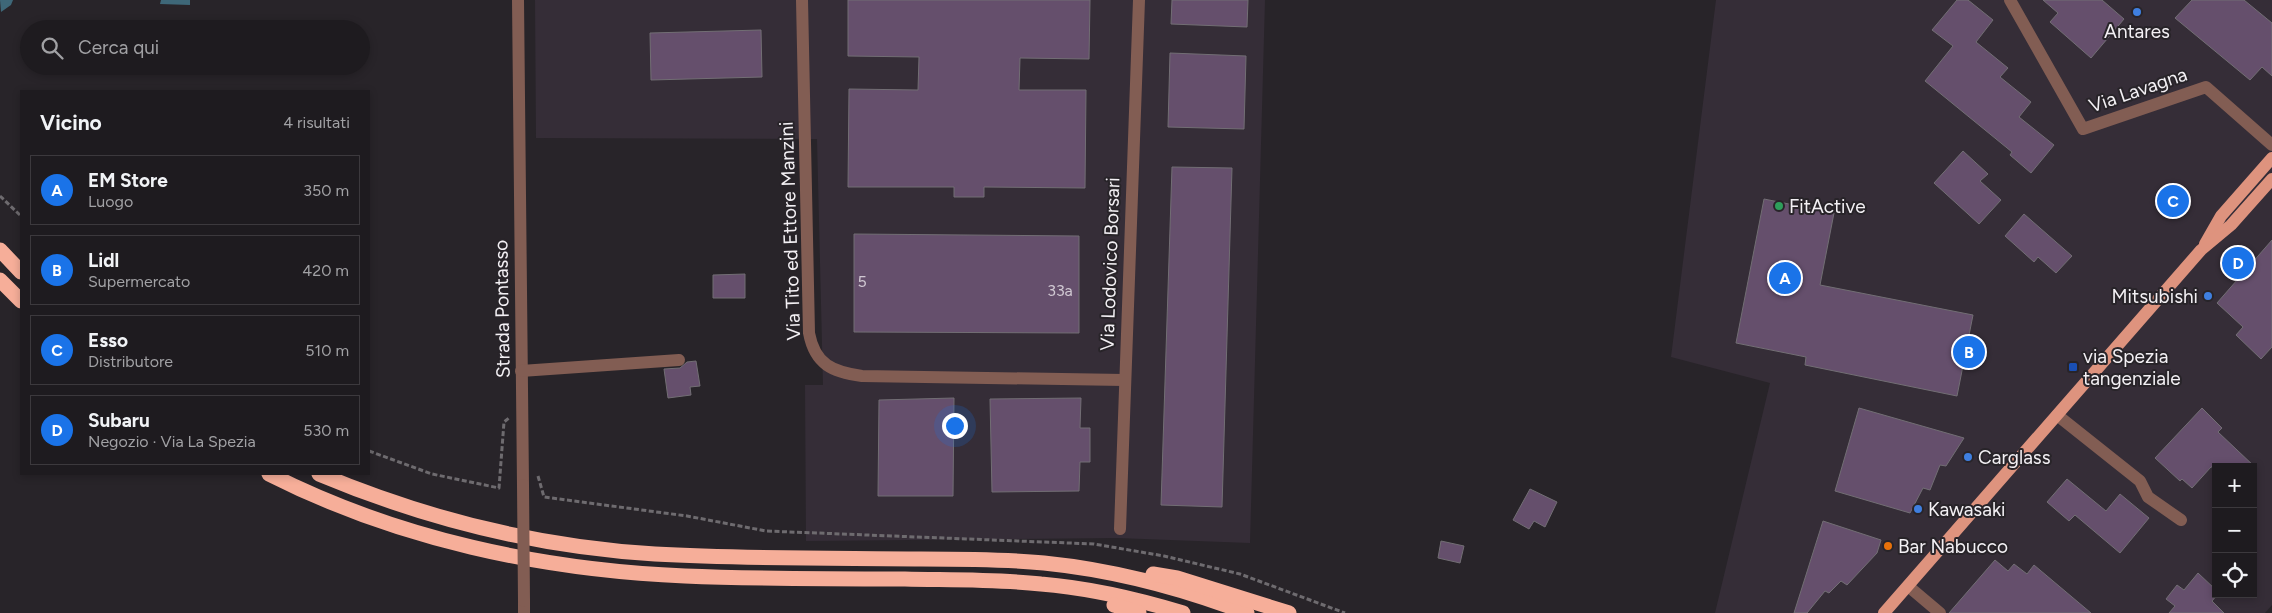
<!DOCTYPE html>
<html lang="it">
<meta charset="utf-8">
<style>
body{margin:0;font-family:Figtree,sans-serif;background:#2b282c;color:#f1f3f6}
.controls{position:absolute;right:15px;bottom:15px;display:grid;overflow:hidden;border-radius:0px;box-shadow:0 2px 8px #0003}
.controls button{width:45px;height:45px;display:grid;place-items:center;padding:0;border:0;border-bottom:1px solid #3c393d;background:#1e1b1f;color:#f1f3f6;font:25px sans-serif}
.you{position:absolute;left:954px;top:425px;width:18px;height:18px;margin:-12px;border:4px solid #fff;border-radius:50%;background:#1a73e8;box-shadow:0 0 0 8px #1a73e833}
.badge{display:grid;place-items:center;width:32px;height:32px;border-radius:50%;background:#1a73e8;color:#fff;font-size:16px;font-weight:700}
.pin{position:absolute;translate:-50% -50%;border:2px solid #fff;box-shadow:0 1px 5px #0006}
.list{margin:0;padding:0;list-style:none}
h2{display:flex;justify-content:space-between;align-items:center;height:65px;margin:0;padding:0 20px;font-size:21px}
h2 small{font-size:16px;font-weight:400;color:#a1a1a4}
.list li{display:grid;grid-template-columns:32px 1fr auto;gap:15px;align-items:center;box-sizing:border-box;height:70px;margin:0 10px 10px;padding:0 10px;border:1px solid #3c393d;border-radius:0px}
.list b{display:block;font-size:19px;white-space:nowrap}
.list p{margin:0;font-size:16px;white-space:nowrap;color:#a1a1a4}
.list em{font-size:16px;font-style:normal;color:#a1a1a4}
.icon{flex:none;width:28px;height:28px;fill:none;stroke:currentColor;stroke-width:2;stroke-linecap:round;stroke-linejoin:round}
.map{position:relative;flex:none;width:2272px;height:613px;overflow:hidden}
.search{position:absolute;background:#1e1b1f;box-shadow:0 2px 8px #0003;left:20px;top:20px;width:350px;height:55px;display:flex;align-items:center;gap:12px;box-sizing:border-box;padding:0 18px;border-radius:28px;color:#a1a1a4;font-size:19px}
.panel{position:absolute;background:#1e1b1f;box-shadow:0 2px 8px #0003;left:20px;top:90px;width:350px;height:385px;border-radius:0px}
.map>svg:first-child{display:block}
.built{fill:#352d37;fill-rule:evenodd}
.water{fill:#3e6778}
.building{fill:#654f6c;stroke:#726e74}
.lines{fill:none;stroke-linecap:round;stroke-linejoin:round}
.path{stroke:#6e6b6f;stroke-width:3;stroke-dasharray:5 2.5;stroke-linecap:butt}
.minor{stroke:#825d53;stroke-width:12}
.major{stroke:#de937e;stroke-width:12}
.highway{stroke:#f6ae99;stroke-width:15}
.minor-bridge{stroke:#825d53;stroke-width:12}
.shop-dot{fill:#3f7fe0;stroke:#282429;stroke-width:2}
.leisure-dot{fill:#2e9e5b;stroke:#282429;stroke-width:2}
.transit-dot{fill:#1a4fb4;stroke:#282429;stroke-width:2}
.food-dot{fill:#e8710a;stroke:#282429;stroke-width:2}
.labels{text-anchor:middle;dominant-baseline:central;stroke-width:4;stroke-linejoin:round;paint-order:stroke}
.number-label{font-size:16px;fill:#d0c8d2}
.poi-label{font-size:19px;fill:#f3f0f4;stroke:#282429;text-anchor:start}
.street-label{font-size:19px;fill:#f3f0f4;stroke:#282429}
</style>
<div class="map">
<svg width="2272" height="613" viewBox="0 0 2272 613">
<rect width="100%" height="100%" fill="#282429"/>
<g class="built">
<polygon points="535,0 1265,0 1250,543 1117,538 806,541 805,385 823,385 817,139 536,138"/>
<path d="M1716 0H2272V605L2265 613H1715L1770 383 1671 357ZM2216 467H2253V594H2216Z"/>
</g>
<g class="water">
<polygon points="0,0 13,0 11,5 1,12"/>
<polygon points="161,0 190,0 190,5 160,4"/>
</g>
<g class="building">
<polygon points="848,0 1090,0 1089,59 1020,58 1019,90 1086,90 1085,188 984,187 984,197 954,197 954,187 848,187 849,89 918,90 919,57 848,56"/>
<polygon points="1172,0 1248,0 1247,27 1171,24"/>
<polygon points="1957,0 1968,0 1993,20 1976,42 2008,68 2000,77 2031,102 2019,117 2054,145 2031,173 2010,155 2012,152 1925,81 1953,46 1932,30"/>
<polygon points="2043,0 2102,0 2124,19 2091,58 2050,22 2058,13"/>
<polygon points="2192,0 2244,0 2272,23 2272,76 2262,67 2250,80 2175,18"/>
<polygon points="761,30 762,77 651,80 650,33"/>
<polygon points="1170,53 1246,56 1244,129 1168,127"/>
<polygon points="1963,151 1988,174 1980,181 2001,200 1979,224 1934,183"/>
<polygon points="1172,167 1232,168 1222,507 1161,505"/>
<polygon points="1764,199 1834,213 1820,285 1973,315 1957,396 1805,365 1806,357 1736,343"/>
<polygon points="2024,214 2072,256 2056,273 2038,257 2034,262 2005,236"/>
<polygon points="854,234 1079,236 1079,333 854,332"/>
<polygon points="2272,240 2272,347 2261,359 2236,335 2243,327 2217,303"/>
<polygon points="745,274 745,298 713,298 713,275"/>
<polygon points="696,361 700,386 690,387 691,395 668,398 664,369 680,368 687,362"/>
<polygon points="954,398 953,496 878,496 879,400"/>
<polygon points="1081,398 1080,428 1090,428 1090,462 1080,462 1079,491 992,492 990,399"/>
<polygon points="1859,408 1964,438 1946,466 1940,465 1930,490 1923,488 1910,513 1835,491"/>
<polygon points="2202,408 2222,428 2218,432 2255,467 2211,467 2192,488 2182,479 2180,481 2155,458"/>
<polygon points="2067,479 2106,511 2120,494 2149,518 2120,553 2075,515 2069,521 2047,502"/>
<polygon points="1530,489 1557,502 1545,527 1534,521 1529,529 1513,520"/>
<polygon points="1823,521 1881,540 1877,553 1847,585 1841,581 1829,593 1825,591 1807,613 1794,613"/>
<polygon points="1441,541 1464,546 1460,563 1438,558"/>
<polygon points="1995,560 2008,571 2014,564 2027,574 2034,565 2091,613 1949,613"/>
<polygon points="2198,573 2216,590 2216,594 2218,594 2212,601 2224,613 2169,613 2175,606 2166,599 2177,585 2184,590"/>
</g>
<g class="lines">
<g class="path">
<polyline points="0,196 21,216"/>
<polyline points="369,451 432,474 499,488 504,422 509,418"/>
<polyline points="538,476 544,497 687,516 766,531 1094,544 1164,556 1240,574 1345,613"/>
</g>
<g class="minor">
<polyline points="518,0 523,485"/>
<path d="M802 0 809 333C815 365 833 372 862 376L1124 380"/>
<polyline points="2010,0 2083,129 2206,87 2272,145"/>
<polyline points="521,371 679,360"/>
<polyline points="2057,415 2140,481 2148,497 2181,520"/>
<polyline points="1120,529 1139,0"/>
<polyline points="1908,586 1940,613"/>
<polyline points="524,601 524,613"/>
</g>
<g class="major">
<polyline points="2205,244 2221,216 2272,158"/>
<polyline points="1884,613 2201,250 2231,225 2272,179"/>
</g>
<g class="highway">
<polyline points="0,250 21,272"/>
<polyline points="0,280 21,301"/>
<path d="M269 474C397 539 542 570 685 576 758 579 832 579 905 579 950 580 996 579 1041 584 1089 588 1137 599 1183 613"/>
<path d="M319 474C426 519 539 547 655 554 743 559 832 558 921 559 962 559 1003 559 1044 563 1113 570 1182 588 1247 613"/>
<polyline points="1153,574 1177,578 1289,613"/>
<polyline points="1114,605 1139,613"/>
</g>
<polyline class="minor-bridge" points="523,485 524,601"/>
</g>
<g class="shop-dot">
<circle cx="2137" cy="12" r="5"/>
<circle cx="2208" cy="296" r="5"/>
<circle cx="1968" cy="457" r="5"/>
<circle cx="1918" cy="509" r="5"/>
</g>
<circle class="leisure-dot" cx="1779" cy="206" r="5"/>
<rect class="transit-dot" x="2068" y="362" width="10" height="10" rx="2.5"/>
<circle class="food-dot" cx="1888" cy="546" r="5"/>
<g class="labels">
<g class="number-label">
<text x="862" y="281">5</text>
<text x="1060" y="290">33a</text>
</g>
<g class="poi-label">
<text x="2137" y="31" text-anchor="middle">Antares</text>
<text x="1789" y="206">FitActive</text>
<text x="2198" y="296" text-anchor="end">Mitsubishi</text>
<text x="2083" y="356">via Spezia<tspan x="2083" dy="22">tangenziale</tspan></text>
<text x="1978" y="457">Carglass</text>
<text x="1928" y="509">Kawasaki</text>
<text x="1898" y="546">Bar Nabucco</text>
</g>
<g class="street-label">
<text transform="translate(2138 90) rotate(-19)">Via Lavagna</text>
<text transform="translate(790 231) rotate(-92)">Via Tito ed Ettore Manzini</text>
<text transform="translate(1110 264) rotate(-88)">Via Lodovico Borsari</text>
<text transform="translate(502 309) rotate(-91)">Strada Pontasso</text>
</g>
</g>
</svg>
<div class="controls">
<button>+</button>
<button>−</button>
<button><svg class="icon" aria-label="locate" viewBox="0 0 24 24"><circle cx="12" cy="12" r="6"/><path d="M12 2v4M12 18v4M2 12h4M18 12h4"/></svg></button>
</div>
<div class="you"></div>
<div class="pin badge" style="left:1785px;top:278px">A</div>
<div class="pin badge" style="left:1969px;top:352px">B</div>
<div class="pin badge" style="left:2173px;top:201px">C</div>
<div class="pin badge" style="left:2238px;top:263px">D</div>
<div class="search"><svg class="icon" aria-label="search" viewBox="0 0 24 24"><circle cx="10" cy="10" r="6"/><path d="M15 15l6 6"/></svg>Cerca qui</div>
<section class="panel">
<h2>Vicino<small>4 risultati</small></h2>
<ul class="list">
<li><span class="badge">A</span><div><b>EM Store</b><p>Luogo</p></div><em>350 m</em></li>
<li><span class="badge">B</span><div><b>Lidl</b><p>Supermercato</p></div><em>420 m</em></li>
<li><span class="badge">C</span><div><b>Esso</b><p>Distributore</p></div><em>510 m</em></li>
<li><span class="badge">D</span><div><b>Subaru</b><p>Negozio · Via La Spezia</p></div><em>530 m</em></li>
</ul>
</section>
</div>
